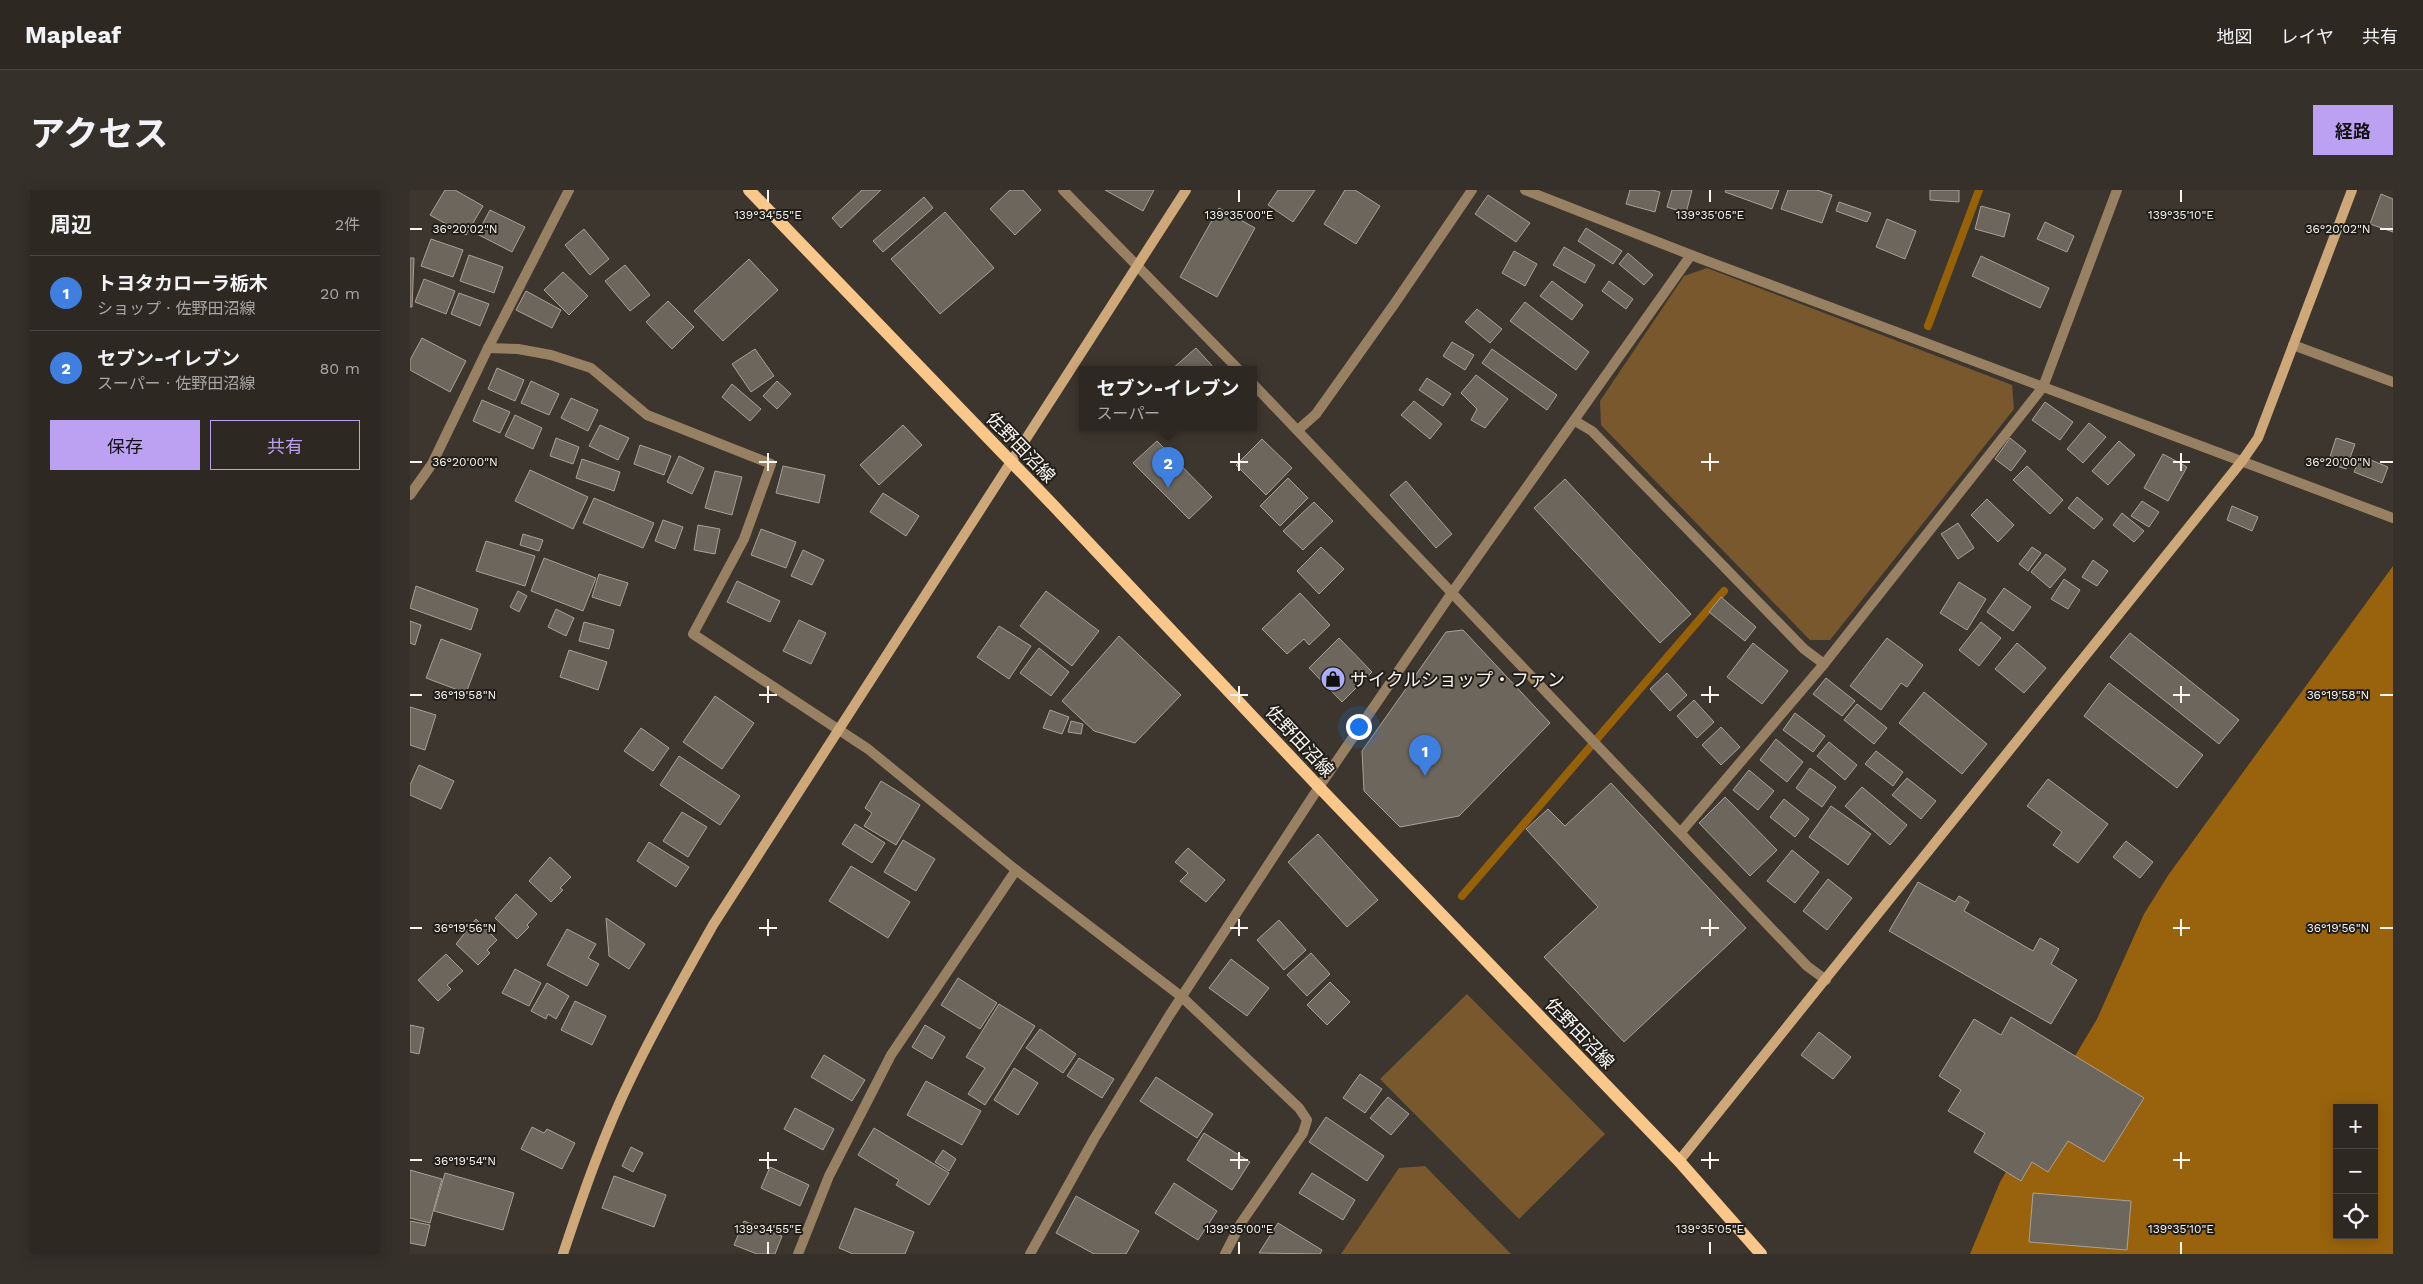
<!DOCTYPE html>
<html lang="ja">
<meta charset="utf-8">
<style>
body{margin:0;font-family:"Work Sans","Noto Sans JP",sans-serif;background:#36302a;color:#f1f3f6}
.controls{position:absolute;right:15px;bottom:15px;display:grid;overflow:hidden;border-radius:0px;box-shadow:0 2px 12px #0003}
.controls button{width:45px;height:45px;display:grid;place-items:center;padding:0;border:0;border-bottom:1px solid #494440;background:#2e2822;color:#f1f3f6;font:25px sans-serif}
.you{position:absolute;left:948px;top:536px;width:18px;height:18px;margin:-12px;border:4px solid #fff;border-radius:50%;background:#1a73e8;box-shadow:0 0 0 8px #1a73e833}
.badge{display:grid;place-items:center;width:32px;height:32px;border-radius:50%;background:#bca0f2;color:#fff;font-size:16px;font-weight:700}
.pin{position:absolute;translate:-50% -41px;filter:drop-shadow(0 1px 2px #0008)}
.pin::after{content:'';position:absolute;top:26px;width:18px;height:15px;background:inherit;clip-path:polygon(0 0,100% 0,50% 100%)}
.popup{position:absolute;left:669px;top:176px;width:178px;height:65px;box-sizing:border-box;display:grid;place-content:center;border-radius:0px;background:#2e2822;filter:drop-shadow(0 1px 4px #0005);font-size:16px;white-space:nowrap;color:#a7a6a5}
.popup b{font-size:19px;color:#f1f3f6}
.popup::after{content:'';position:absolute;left:50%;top:100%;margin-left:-10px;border:10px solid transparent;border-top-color:#2e2822}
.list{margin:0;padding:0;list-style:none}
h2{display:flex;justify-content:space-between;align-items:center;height:65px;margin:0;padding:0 20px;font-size:21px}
h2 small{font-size:16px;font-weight:400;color:#a7a6a5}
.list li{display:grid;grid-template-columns:32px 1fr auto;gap:15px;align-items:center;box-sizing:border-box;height:75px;padding:0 20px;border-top:1px solid #494440}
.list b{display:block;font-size:19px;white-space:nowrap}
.list p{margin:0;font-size:16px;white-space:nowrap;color:#a7a6a5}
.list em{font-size:16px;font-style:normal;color:#a7a6a5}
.actions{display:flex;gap:10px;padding:15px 20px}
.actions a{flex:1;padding:11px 0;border:1px solid #bca0f2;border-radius:0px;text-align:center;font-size:18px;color:#bca0f2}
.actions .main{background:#bca0f2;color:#111}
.icon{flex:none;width:28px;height:28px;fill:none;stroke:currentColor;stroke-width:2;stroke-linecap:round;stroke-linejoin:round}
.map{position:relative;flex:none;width:1983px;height:1064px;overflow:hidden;border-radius:0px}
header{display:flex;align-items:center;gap:30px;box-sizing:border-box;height:70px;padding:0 25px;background:#2e2822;border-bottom:1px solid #494440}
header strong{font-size:24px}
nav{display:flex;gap:28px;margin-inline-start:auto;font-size:18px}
.intro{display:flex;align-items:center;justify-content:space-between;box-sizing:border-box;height:120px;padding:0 30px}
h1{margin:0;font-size:35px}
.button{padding:12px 22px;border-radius:0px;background:#bca0f2;color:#111;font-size:18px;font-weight:700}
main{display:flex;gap:30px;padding:0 30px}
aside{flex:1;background:#2e2822;border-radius:0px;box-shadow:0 2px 12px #0003}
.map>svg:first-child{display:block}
.green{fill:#7a582d}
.forest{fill:#99630d;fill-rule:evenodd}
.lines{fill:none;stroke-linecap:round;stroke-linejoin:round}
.stream{stroke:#976108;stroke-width:8}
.building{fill:#6d665d;stroke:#a9a198}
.street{stroke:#988063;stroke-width:10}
.secondary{stroke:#cfa87a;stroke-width:10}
.primary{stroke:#f9c78a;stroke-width:12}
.ticks{fill:none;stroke:#f8f4ef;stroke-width:2}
.labels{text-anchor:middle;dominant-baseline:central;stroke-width:4;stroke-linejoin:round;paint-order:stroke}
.street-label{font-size:18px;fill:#f8f4ef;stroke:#211e1a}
.poi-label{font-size:18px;fill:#f8f4ef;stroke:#211e1a;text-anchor:start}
.ticks-label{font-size:12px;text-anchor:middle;fill:#f8f4ef;stroke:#211e1a;stroke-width:4;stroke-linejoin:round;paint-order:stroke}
</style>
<header>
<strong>Mapleaf</strong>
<nav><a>地図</a><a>レイヤ</a><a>共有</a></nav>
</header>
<div class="intro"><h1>アクセス</h1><a class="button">経路</a></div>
<main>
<aside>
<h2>周辺<small>2件</small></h2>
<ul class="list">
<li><span class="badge" style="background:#3f7fe0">1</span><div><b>トヨタカローラ栃木</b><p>ショップ · 佐野田沼線</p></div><em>20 m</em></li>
<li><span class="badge" style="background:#3f7fe0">2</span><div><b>セブン-イレブン</b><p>スーパー · 佐野田沼線</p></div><em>80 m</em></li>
</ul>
<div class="actions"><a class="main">保存</a><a>共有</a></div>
</aside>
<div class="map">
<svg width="1983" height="1064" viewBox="0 0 1983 1064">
<rect width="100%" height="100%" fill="#3d362e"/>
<g class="green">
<polygon points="1297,78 1602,195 1604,219 1420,450 1400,450 1191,235 1190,211 1274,86"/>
<polygon points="1057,804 1195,944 1109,1029 970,889"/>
<polygon points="1015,976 1101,1064 931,1064 989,978"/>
</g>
<path class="forest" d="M1983 376V1064H1560L1590 992 1687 829 1734 724 1759 684ZM1927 918H1964V1045H1927Z"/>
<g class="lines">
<g class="stream">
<polyline points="1518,136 1569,0"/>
<polyline points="1052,706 1314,401"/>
</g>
</g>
<g class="building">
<polygon points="35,0 45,0 73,16 56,45 20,25"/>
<polygon points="452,0 471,0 431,38 422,28"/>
<polygon points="600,0 613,0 631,20 605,45 580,19"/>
<polygon points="695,0 744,0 733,21"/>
<polygon points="868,0 905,0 883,32 858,15"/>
<polygon points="935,0 945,0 970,16 946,54 914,34"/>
<polygon points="1220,0 1242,0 1250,2 1245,22 1216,14"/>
<polygon points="1262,0 1282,0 1276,23 1257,17"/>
<polygon points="1316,0 1369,0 1362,19 1315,2"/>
<polygon points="1378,0 1407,0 1422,5 1412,33 1371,19"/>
<polygon points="1520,0 1549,0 1549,12 1520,10"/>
<polygon points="1971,4 1983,9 1983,42 1960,34"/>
<polygon points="1078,5 1120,33 1106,52 1065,24"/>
<polygon points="514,7 523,18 473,62 463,51"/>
<polygon points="1429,12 1461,23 1457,32 1426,21"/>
<polygon points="1571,16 1600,24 1594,47 1565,39"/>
<polygon points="809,18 845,38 807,107 770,87"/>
<polygon points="80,20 115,37 102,62 67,44"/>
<polygon points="535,22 584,78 530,124 481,69"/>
<polygon points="1477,29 1506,41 1495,69 1466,57"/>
<polygon points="1635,32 1664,46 1657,62 1627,49"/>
<polygon points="1176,38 1212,61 1203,74 1168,51"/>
<polygon points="174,39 199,69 180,85 155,55"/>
<polygon points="21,49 53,60 43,87 11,76"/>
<polygon points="1154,57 1185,75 1175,93 1143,75"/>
<polygon points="1104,61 1127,74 1115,96 1092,83"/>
<polygon points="1218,63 1243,85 1234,95 1209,74"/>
<polygon points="59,65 93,77 84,103 50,91"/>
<polygon points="1571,66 1639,98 1630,118 1562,86"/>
<polygon points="0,68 4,68 2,117 0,117"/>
<polygon points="339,69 368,100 313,151 284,121"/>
<polygon points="215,75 240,105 220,121 195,91"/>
<polygon points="153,82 178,106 159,125 134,100"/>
<polygon points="14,89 45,101 36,124 5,112"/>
<polygon points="1142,91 1173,115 1162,130 1130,106"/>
<polygon points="1199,91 1223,109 1216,119 1192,101"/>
<polygon points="116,101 151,120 142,138 106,120"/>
<polygon points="49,103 79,114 70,136 41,124"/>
<polygon points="258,111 284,137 262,159 236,132"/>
<polygon points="1115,112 1179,162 1166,180 1100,131"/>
<polygon points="1067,119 1092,139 1080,153 1055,132"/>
<polygon points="12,148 56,171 40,202 0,180 0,170"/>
<polygon points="1042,152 1064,165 1055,180 1033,166"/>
<polygon points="786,158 805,179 762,179"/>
<polygon points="345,159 364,186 341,202 322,174"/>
<polygon points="1082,159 1147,205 1137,220 1072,173"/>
<polygon points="87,178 114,190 105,211 78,199"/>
<polygon points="1066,185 1098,209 1075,238 1061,230 1067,219 1051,203"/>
<polygon points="1017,188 1041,204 1033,216 1009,200"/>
<polygon points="121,191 149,204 139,225 111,213"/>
<polygon points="367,191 381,204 367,219 353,206"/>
<polygon points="322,194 351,219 340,231 312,207"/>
<polygon points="161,208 188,220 178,241 151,228"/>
<polygon points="72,210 100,222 90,243 63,231"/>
<polygon points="1004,211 1032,234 1020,249 991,225"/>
<polygon points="1635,212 1663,232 1650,250 1622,230"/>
<polygon points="105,225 132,238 123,259 95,246"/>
<polygon points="1679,233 1696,247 1673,273 1657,259"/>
<polygon points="190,235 219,248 208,270 179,256"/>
<polygon points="493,235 512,255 469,295 450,275"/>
<polygon points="146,248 169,257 163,274 140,266"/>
<polygon points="1600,248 1616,261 1601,281 1585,269"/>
<polygon points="1926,248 1945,254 1936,279 1918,273"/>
<polygon points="852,249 882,278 856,305 826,275"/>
<polygon points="747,251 802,307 779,329 723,273"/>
<polygon points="1709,251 1725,265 1698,295 1682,281"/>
<polygon points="230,255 261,266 254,285 224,274"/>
<polygon points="1753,264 1777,277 1758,311 1734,298"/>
<polygon points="269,266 294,278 282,304 257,292"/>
<polygon points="1951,266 1978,277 1972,293 1944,282"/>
<polygon points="172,269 210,282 204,301 166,288"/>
<polygon points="373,276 415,285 409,313 366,303"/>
<polygon points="1617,276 1653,310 1640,324 1603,290"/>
<polygon points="120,280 178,307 163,339 105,311"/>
<polygon points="305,281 332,287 322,325 295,318"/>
<polygon points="878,288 898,308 870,336 850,316"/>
<polygon points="1155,289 1281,424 1250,453 1124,318"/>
<polygon points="996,291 1042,344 1026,358 980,305"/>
<polygon points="473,303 509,326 496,346 460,322"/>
<polygon points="1667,307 1693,329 1684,339 1658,318"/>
<polygon points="184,308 244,333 233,358 173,333"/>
<polygon points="1577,309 1604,335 1588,352 1561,325"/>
<polygon points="1732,311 1749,322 1739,337 1721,326"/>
<polygon points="904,312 923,331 893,360 873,341"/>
<polygon points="1822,316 1848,327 1842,341 1817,330"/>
<polygon points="1712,323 1734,341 1724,352 1703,335"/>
<polygon points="253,330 273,337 265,359 245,351"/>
<polygon points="1548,333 1564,358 1548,369 1531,344"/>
<polygon points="288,335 310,339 305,364 284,360"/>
<polygon points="351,339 386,352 376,378 341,365"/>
<polygon points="113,344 133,350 129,361 110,355"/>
<polygon points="76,351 125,366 115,396 66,381"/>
<polygon points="911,357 934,379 909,404 887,381"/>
<polygon points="1622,357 1631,363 1618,381 1609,374"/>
<polygon points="393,360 414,370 402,395 381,386"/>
<polygon points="1636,364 1656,379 1640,398 1621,382"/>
<polygon points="134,368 186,388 173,421 121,401"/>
<polygon points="1683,370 1698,381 1687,396 1672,387"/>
<polygon points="189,384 218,393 210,416 182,407"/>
<polygon points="1654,389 1670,400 1658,419 1641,409"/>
<polygon points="327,391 370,411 360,432 317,412"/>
<polygon points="1549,392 1576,409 1557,440 1530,423"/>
<polygon points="6,396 68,419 61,440 0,418"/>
<polygon points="1594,398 1621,417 1603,441 1577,422"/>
<polygon points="108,401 117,406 109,422 100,417"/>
<polygon points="636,401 689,441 662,476 610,436"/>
<polygon points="890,403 920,435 899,455 894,449 877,464 852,439"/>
<polygon points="1311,407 1346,437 1335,451 1299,422"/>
<polygon points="146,419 164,428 156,446 138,437"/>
<polygon points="389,430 416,443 401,474 373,461"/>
<polygon points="0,431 11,435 5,455 0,453"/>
<polygon points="174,432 204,440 199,459 169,451"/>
<polygon points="1571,432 1591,448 1569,476 1549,460"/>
<polygon points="589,436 621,456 599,489 567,467"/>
<polygon points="1053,440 1140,533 1049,626 990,637 954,601 952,561 1036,442"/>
<polygon points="1720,443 1829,530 1809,554 1700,467"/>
<polygon points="709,446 771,505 725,553 684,541 652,511"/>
<polygon points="929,448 962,482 932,512 899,478"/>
<polygon points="1477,448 1513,475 1497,497 1491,493 1471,520 1440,496"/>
<polygon points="31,449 71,464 56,503 16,488"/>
<polygon points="1343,453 1378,481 1352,514 1317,487"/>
<polygon points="1607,453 1636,478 1614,503 1585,479"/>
<polygon points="629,458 659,482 641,506 610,483"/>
<polygon points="159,460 197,472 188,500 150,487"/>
<polygon points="1257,483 1277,505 1260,521 1240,499"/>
<polygon points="1416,488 1445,511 1432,526 1403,504"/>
<polygon points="1699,493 1793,565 1767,598 1674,526"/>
<polygon points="1514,502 1577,554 1552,584 1489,533"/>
<polygon points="305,506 344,533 312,579 273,552"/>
<polygon points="1284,510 1304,532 1287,548 1267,526"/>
<polygon points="1447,514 1477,538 1464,554 1434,530"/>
<polygon points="0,517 26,525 15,560 0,555"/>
<polygon points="640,520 659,527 652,544 633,538"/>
<polygon points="1385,523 1415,546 1403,562 1373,540"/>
<polygon points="661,531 673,534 671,544 658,542"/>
<polygon points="1311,537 1330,557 1311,575 1292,555"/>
<polygon points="231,538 259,558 243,581 214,561"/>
<polygon points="1366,549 1393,572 1377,592 1350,570"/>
<polygon points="1419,552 1447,575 1435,590 1407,566"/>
<polygon points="1466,561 1493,582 1483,596 1455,574"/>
<polygon points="269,566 330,606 310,635 250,595"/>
<polygon points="9,575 44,591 31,619 0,605 0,595"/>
<polygon points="1400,578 1426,597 1412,617 1386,598"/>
<polygon points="1339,580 1364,601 1348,620 1323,600"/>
<polygon points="1497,588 1526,611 1511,629 1482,605"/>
<polygon points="1638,589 1698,634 1668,673 1643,655 1652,642 1617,616"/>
<polygon points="471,591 510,615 486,655 454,636 462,623 455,618"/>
<polygon points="1201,593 1336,738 1214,852 1134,767 1188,717 1116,639 1138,619 1155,636"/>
<polygon points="1452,597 1497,635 1480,655 1435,616"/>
<polygon points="1315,607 1367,660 1340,686 1289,633"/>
<polygon points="1374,609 1399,629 1385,647 1360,627"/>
<polygon points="1421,616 1461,644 1438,675 1399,647"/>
<polygon points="272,622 297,637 278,667 253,651"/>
<polygon points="445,634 475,653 462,673 432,654"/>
<polygon points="908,644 968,710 937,737 878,672"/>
<polygon points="493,650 525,669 506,701 474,682"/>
<polygon points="1716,651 1743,672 1730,688 1703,667"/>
<polygon points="239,652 279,677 266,697 227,671"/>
<polygon points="778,658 815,690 796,712 770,691 778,683 765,672"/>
<polygon points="1382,660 1409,682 1385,713 1357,691"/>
<polygon points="140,667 161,687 150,698 153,700 141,712 119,691"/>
<polygon points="441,676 500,712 478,748 419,711"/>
<polygon points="1418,689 1442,708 1417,740 1393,721"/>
<polygon points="1508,692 1545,712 1549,706 1559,712 1554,721 1623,761 1630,748 1649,759 1641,774 1667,790 1641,834 1479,741"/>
<polygon points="106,704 127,724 117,735 119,737 107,749 85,728"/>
<polygon points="196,728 235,754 219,779 199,766"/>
<polygon points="66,729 87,750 77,760 80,763 68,775 46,754"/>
<polygon points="869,730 896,760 874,780 847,750"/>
<polygon points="157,739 186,754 178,768 189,774 177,796 137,775"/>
<polygon points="901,763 920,784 897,806 877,785"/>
<polygon points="36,764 53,781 37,795 41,799 28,811 8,790"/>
<polygon points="821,769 859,798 837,826 799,798"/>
<polygon points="105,779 131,793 119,816 92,803"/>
<polygon points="548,788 587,813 570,839 531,815"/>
<polygon points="920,792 940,812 917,835 897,815"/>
<polygon points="137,793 159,806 146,829 138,824 136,829 121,821"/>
<polygon points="165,811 196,826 182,855 151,840"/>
<polygon points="589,814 625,836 575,915 558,904 575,878 556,867"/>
<polygon points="1601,827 1734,908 1694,972 1658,951 1638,982 1622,972 1611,991 1564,962 1575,943 1538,921 1551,900 1529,886 1564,829 1591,845"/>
<polygon points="0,835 14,838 9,864 0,862"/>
<polygon points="515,835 535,847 522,869 502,857"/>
<polygon points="630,839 666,864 653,883 616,858"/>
<polygon points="1409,842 1441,867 1423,889 1391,865"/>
<polygon points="414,865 455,890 442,911 401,887"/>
<polygon points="669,868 704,889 692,908 657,886"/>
<polygon points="604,878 628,893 608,925 584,910"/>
<polygon points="950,884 972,899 955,923 933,908"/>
<polygon points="746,887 803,924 787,948 730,911"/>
<polygon points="516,891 571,921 552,955 497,925"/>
<polygon points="978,907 999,924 981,945 960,928"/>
<polygon points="385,918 424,939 413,960 374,939"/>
<polygon points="916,927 974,966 957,991 899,952"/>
<polygon points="122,937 134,943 137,939 165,953 152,979 111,959"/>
<polygon points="464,938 539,983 519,1015 486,995 489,990 448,965"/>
<polygon points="794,943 840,972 822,1000 777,970"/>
<polygon points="221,957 233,963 223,982 212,976"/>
<polygon points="533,960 546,969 539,981 525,972"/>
<polygon points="360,977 399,995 390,1016 351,998"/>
<polygon points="0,980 32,989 20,1033 0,1028"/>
<polygon points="35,983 104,1003 93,1040 24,1021"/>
<polygon points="902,983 945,1010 933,1030 889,1003"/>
<polygon points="204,986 256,1005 244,1037 192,1018"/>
<polygon points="764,993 807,1021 788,1050 745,1023"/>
<polygon points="1623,1003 1721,1011 1717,1060 1619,1052"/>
<polygon points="666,1006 729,1041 716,1064 684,1064 646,1043"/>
<polygon points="445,1018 504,1042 495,1064 443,1064 429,1058"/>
<polygon points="0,1031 20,1035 15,1056 0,1053"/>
<polygon points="334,1031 372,1046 365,1064 347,1064 324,1055"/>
<polygon points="868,1033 912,1060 910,1064 849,1063"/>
</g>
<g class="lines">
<g class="street">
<polyline points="653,0 828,179"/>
<polyline points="1115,0 1281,65 1983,328"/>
<polyline points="1883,155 1983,192"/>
<polyline points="78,158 108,159 141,165 181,178 237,225 361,274 334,349 283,444 458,559 606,680 772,807 889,918 897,930 893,943 831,1033 815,1064"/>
<polyline points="843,194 1397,776 1416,790"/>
<polyline points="1165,231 1182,241 1394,459 1414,474"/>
<polyline points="888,240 906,224 985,113 1062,0"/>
<polyline points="0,305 22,274 78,158 159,0"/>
<polyline points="1271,642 1414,474 1633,197 1707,0"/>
<polyline points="388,1064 419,986 481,865 606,680"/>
<polyline points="620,1064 684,949 759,826 909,597 1041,404 1281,65"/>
</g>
<g class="secondary">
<polyline points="1269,971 1832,271 1848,248 1942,0"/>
<path d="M153 1064C173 1004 194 943 222 886 247 834 275 785 303 735L776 0"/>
</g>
<polyline class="primary" points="339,0 641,313 909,597 1269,971 1351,1064"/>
</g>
<path class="ticks" d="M358 0V12M829 0V12M1300 0V12M1771 0V12M0 39H12M1970 39H1983M358 263V281M829 263V281M1300 263V281M1771 263V281M0 272H12M349 272H367M820 272H838M1291 272H1309M1763 272H1780M1970 272H1983M358 496V513M829 496V513M1300 496V513M1771 496V513M0 505H12M349 505H367M820 505H838M1291 505H1309M1763 505H1780M1970 505H1983M358 729V746M829 729V746M1300 729V746M1771 729V746M0 738H12M349 738H367M820 738H838M1291 738H1309M1763 738H1780M1970 738H1983M358 962V979M829 962V979M1300 962V979M1771 962V979M0 970H12M349 970H367M820 970H838M1291 970H1309M1763 970H1780M358 1052V1064M829 1052V1064M1300 1052V1064M1771 1052V1064"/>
<defs>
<symbol id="shop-disc" viewBox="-11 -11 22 22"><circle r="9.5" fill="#abaffb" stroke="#211e1a"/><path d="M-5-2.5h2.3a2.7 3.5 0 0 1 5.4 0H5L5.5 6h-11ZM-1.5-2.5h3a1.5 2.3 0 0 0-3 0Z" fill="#111"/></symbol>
</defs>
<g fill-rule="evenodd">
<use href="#shop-disc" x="909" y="475" width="28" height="28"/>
</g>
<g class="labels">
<g class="street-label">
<text transform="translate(611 257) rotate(46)">佐野田沼線</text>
<text transform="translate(890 551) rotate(47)">佐野田沼線</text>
<text transform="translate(1170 843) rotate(46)">佐野田沼線</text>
</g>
<g class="poi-label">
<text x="940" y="489">サイクルショップ・ファン</text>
</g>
</g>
<g class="ticks-label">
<text x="358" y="29">139°34'55"E</text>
<text x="829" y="29">139°35'00"E</text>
<text x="1300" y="29">139°35'05"E</text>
<text x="1771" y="29">139°35'10"E</text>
<text x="55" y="43">36°20'02"N</text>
<text x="1928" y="43">36°20'02"N</text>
<text x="55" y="276">36°20'00"N</text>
<text x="1928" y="276">36°20'00"N</text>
<text x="55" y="509">36°19'58"N</text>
<text x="1928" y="509">36°19'58"N</text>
<text x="55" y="742">36°19'56"N</text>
<text x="1928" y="742">36°19'56"N</text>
<text x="55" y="975">36°19'54"N</text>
<text x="358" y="1043">139°34'55"E</text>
<text x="829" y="1043">139°35'00"E</text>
<text x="1300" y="1043">139°35'05"E</text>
<text x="1771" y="1043">139°35'10"E</text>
</g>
</svg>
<div class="controls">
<button>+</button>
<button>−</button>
<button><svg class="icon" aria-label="locate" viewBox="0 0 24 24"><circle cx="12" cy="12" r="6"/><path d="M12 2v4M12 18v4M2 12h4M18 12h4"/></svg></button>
</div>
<div class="you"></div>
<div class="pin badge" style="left:1015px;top:586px;background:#3f7fe0">1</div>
<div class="pin badge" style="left:758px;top:298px;background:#3f7fe0">2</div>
<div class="popup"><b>セブン-イレブン</b>スーパー</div>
</div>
</main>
